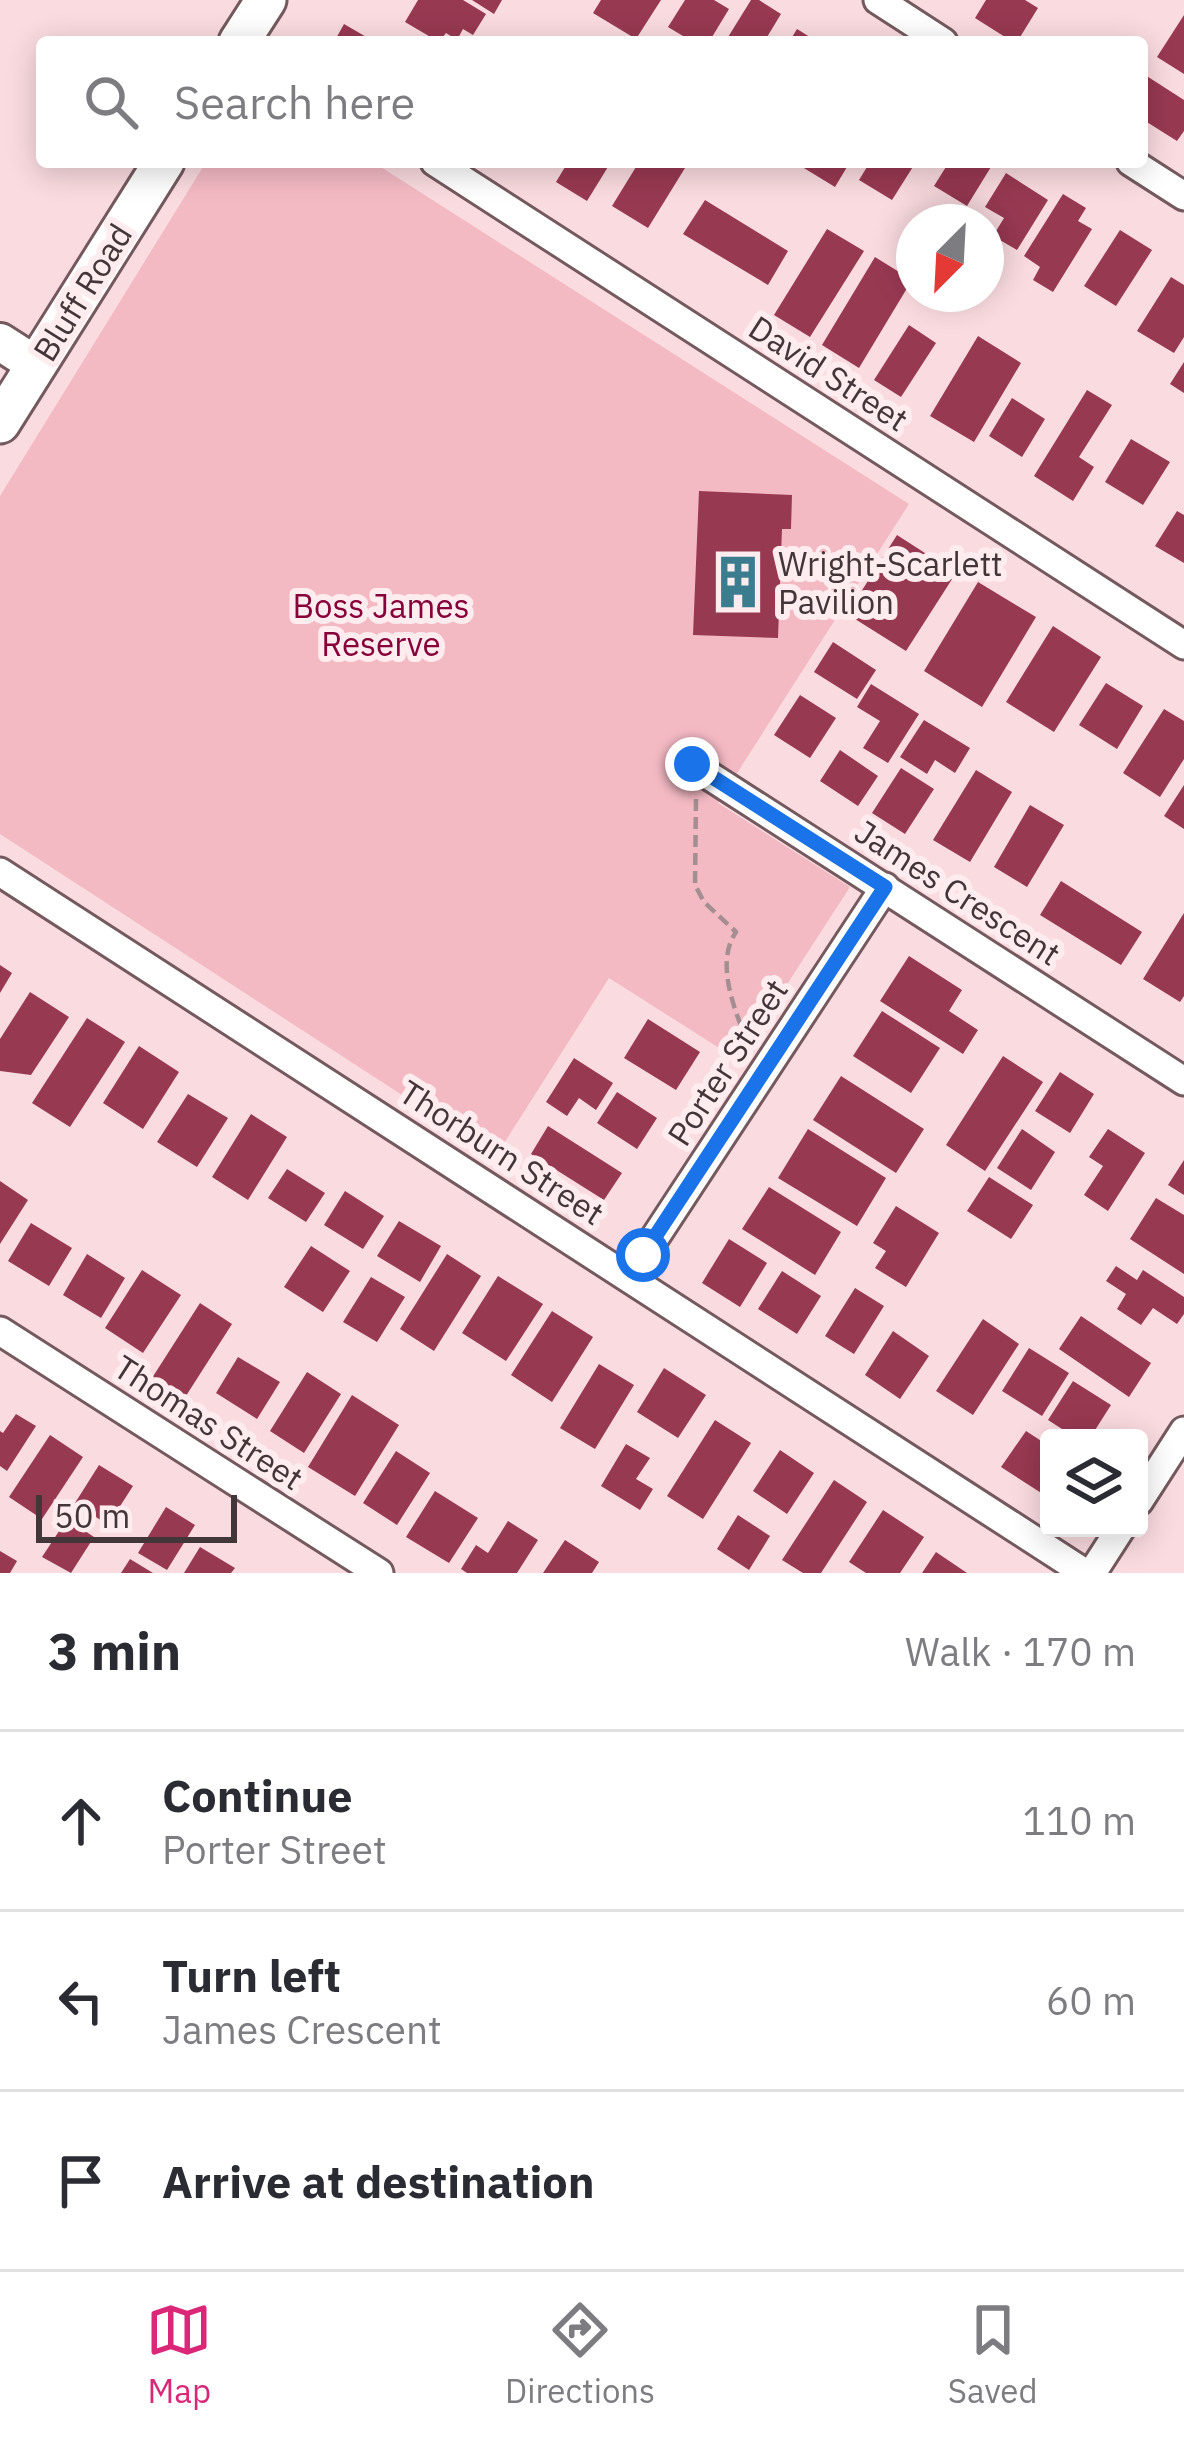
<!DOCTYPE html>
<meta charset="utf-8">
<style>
body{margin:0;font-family:"IBM Plex Sans",sans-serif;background:#f2f2f3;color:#2b2b33}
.controls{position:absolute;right:36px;bottom:36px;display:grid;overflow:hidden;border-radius:12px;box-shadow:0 6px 30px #0003}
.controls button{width:108px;height:108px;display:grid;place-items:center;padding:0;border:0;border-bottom:3px solid #e1e1e2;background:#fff;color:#2b2b33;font:60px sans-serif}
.compass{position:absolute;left:896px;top:204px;width:108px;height:108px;border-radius:50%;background:#fff;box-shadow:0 6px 30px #0003;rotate:204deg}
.scale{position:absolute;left:36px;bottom:30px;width:201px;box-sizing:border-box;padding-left:12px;border:6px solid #423638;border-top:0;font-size:33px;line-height:42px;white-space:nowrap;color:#423638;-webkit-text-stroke:9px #ffecef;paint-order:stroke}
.stop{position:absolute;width:36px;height:36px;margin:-27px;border:9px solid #1a73e8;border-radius:50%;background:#fff}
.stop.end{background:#1a73e8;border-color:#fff;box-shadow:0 3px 12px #0008}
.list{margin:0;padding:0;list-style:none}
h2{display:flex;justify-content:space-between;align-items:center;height:156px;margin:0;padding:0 48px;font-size:51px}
h2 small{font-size:39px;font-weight:400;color:#7c7c81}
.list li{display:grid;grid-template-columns:78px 1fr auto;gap:36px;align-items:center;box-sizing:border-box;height:180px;padding:0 48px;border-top:3px solid #e1e1e2}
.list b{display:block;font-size:45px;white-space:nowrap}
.list p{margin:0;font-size:39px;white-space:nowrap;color:#7c7c81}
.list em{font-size:39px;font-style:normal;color:#7c7c81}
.icon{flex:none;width:66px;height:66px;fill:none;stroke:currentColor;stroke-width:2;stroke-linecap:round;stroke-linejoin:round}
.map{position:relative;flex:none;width:1184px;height:1573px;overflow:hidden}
.search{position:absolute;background:#fff;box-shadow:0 6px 30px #0003;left:36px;right:36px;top:36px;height:132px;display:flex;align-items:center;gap:30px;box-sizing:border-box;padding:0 42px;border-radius:12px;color:#7c7c81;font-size:45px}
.sheet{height:696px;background:#fff}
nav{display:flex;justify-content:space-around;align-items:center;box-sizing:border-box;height:168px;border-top:3px solid #e1e1e2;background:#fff;font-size:33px;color:#7c7c81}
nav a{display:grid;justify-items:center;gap:6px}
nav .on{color:#db2777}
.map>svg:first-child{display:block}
.green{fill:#f4bac4}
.building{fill:#983952}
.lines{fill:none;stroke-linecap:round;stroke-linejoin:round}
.minor-casing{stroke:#745a5f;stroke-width:33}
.tertiary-casing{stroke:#745a5f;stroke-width:42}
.secondary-casing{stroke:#745a5f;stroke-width:45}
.path{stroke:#a48e91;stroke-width:4.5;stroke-dasharray:12 6;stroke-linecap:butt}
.minor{stroke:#fff;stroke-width:27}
.tertiary{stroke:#fff;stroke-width:36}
.secondary{stroke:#fff;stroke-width:39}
.route{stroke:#1a73e8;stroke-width:15}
.labels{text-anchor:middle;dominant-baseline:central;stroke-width:12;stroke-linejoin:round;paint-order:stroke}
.street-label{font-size:33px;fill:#423638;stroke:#ffecef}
.poi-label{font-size:33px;fill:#423638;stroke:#ffecef;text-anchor:start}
.park-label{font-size:33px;fill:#860139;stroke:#ffecef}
</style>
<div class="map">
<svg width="1184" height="1573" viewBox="0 0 1184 1573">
<rect width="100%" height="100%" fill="#fadbe0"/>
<polygon class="green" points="206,162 373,162 909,504 718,803 850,887 738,1060 609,978 496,1156 0,834 0,496"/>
<g class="building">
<polygon points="418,0 463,0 486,14 473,35 463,29 457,40 446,33 439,42 405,22"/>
<polygon points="472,0 502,0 494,14"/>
<polygon points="601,0 661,0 636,39 593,13"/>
<polygon points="685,0 714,0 729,9 709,42 693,42 668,27"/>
<polygon points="751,0 759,0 781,14 764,42 725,42"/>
<polygon points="986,0 1025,0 1038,8 1017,42 1013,42 975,18"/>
<polygon points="1184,15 1184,74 1157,57"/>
<polygon points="344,24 375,42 334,42"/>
<polygon points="797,29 818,42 789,42"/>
<polygon points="1142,73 1184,100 1184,131 1177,141 1142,119"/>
<polygon points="568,162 611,162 587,201 556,182"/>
<polygon points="639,162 674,162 685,168 648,228 612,206"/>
<polygon points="794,162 850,162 835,187"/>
<polygon points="870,162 916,162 892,200 859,180"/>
<polygon points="949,162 994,162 967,206 934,186"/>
<polygon points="1006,173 1048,200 1017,250 993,236 1004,218 985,207"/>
<polygon points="1063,194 1086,208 1078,221 1092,229 1053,292 1033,280 1040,267 1024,256"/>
<polygon points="705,200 788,251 768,285 683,234"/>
<polygon points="827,229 864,251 810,337 774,315"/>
<polygon points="1120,230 1152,250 1116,306 1084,286"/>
<polygon points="875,257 912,280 859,368 822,345"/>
<polygon points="1171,277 1184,285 1184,337 1174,353 1137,331"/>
<polygon points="909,325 936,343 901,397 874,380"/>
<polygon points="978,336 1021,363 974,442 930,416"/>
<polygon points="1184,362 1184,393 1170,384"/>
<polygon points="1087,390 1112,405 1079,457 1094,467 1073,501 1034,476"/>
<polygon points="1012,398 1045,419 1022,457 989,436"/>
<polygon points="1131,439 1170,462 1143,505 1105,482"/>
<polygon points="699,491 792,495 791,529 782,529 778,638 693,635"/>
<polygon points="1177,511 1184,515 1184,563 1155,546"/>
<polygon points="897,535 956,573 906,651 847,614"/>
<polygon points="978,582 1036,617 982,707 924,671"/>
<polygon points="1053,626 1101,657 1054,732 1006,702"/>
<polygon points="833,642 876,670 857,699 814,672"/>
<polygon points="1106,683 1143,706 1117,749 1079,725"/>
<polygon points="871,684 919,714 888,763 863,748 880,721 857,707"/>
<polygon points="800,695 836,718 810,758 774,735"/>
<polygon points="1164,709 1184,721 1184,759 1160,797 1123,773"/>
<polygon points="924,720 970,748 955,773 935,760 927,774 900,757"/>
<polygon points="840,750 878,776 858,806 820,781"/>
<polygon points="901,768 934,789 905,834 872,813"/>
<polygon points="976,770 1012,792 970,862 933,840"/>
<polygon points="1184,785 1184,829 1164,816"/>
<polygon points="1030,805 1064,825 1027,887 994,867"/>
<polygon points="1061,881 1142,932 1121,965 1040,915"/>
<polygon points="1184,913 1184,996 1180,1002 1143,979"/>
<polygon points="909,956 962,990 949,1011 978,1030 963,1054 880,1001"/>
<polygon points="0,965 12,973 0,993"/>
<polygon points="30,992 69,1017 31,1075 0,1071 0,1039"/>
<polygon points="882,1011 940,1048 911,1093 853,1056"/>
<polygon points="87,1018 125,1042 70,1127 32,1103"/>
<polygon points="648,1019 700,1052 676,1090 624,1058"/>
<polygon points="139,1046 179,1072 143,1129 103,1103"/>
<polygon points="1003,1056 1043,1082 985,1171 946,1145"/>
<polygon points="574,1058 613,1083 596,1110 579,1098 567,1116 546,1102"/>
<polygon points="1060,1072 1094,1094 1070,1133 1035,1111"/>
<polygon points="841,1076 924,1129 896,1173 813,1120"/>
<polygon points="617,1092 657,1118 637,1149 597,1123"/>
<polygon points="188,1094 228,1118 197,1167 157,1142"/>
<polygon points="251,1114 287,1137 248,1200 212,1177"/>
<polygon points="548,1126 622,1173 604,1200 531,1154"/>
<polygon points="808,1129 886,1178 857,1226 778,1178"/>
<polygon points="1022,1129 1055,1152 1031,1190 997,1168"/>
<polygon points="1108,1129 1145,1153 1108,1211 1084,1195 1103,1166 1089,1157"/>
<polygon points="1184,1160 1184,1195 1168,1185"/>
<polygon points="287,1169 325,1193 306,1222 268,1198"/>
<polygon points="989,1177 1033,1205 1011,1239 967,1211"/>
<polygon points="0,1181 28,1200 0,1244"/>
<polygon points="769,1187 841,1232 815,1275 742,1229"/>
<polygon points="345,1191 384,1216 363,1249 324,1225"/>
<polygon points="1156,1198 1184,1215 1184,1274 1130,1239"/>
<polygon points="896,1206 939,1233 906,1287 875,1268 886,1251 873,1243"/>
<polygon points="399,1221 441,1246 420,1282 377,1256"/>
<polygon points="31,1223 72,1248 49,1286 8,1261"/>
<polygon points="729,1239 767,1263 740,1307 702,1283"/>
<polygon points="311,1246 350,1271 323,1312 284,1287"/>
<polygon points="87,1254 125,1278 101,1318 63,1295"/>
<polygon points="447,1254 481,1276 434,1351 400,1329"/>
<polygon points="1116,1266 1137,1280 1143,1270 1184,1297 1184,1314 1177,1324 1153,1308 1141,1325 1117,1309 1126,1294 1106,1281"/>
<polygon points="142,1270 181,1295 143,1353 105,1328"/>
<polygon points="782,1271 821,1296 797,1334 758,1309"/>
<polygon points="498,1276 543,1304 506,1361 462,1333"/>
<polygon points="371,1277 405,1297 377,1342 343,1322"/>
<polygon points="855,1288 884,1306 854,1354 825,1336"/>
<polygon points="200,1303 232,1324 184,1399 152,1378"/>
<polygon points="552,1311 593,1337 552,1402 511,1375"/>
<polygon points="1081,1316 1151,1363 1129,1397 1059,1349"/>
<polygon points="983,1319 1019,1344 973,1415 936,1391"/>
<polygon points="893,1331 929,1356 900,1399 865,1375"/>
<polygon points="1029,1348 1069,1373 1042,1416 1002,1391"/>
<polygon points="238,1357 280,1382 257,1419 216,1393"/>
<polygon points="599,1364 634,1385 595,1449 560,1428"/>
<polygon points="664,1368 706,1395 678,1438 637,1412"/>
<polygon points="307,1372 341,1394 304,1453 270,1431"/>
<polygon points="1073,1381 1111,1405 1090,1438 1076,1438 1048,1420"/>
<polygon points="352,1395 399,1425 355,1496 308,1467"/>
<polygon points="16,1414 36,1426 7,1471 0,1466 0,1431 3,1433"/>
<polygon points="715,1420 751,1443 703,1519 667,1496"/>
<polygon points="1026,1431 1049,1446 1049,1498 1001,1467"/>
<polygon points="50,1435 83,1457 42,1519 9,1497"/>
<polygon points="626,1444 650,1458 636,1479 653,1489 640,1510 601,1486"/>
<polygon points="780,1450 814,1473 787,1514 753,1491"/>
<polygon points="396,1451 430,1473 397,1525 363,1503"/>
<polygon points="99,1465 133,1486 108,1525 75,1503"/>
<polygon points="834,1480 867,1502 821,1573 803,1573 782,1560"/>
<polygon points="435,1491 478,1518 449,1563 406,1537"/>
<polygon points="166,1507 195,1525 167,1570 138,1553"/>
<polygon points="883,1510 924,1537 900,1573 866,1573 849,1562"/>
<polygon points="738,1515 770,1536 749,1570 717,1549"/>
<polygon points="67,1519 94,1537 71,1573 42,1557"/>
<polygon points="508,1521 538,1540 517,1573 467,1573 461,1569 476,1545 488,1553"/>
<polygon points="565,1540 599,1562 592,1573 543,1573"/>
<polygon points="200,1547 235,1568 231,1573 184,1573"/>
<polygon points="0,1551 17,1561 10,1573 0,1573"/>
<polygon points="936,1552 967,1573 922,1573"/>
<polygon points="130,1559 153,1573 121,1573"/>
</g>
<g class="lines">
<defs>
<g id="minor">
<polyline points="878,0 943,42"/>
<polyline points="435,162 1184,645"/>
<polyline points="1131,162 1184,196"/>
<polyline points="691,764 1184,1081"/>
<polyline points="0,872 1085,1573"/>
<polyline points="629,1277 885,887"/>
<polyline points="0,1331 379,1573"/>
<polyline points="1139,1501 1184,1431"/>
<polyline points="1092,1573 1121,1528"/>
</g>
<polyline id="tertiary" points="0,342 36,365"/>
<g id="secondary">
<polyline points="239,42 266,0"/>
<polyline points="0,423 164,162"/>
</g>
</defs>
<use href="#minor" class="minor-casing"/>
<use href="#tertiary" class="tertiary-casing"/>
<use href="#secondary" class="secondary-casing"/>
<path class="path" d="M696 799 695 885 704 902 736 932C714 964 736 1013 749 1046"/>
<use href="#minor" class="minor"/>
<use href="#tertiary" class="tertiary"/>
<use href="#secondary" class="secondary"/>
</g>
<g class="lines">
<polyline class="route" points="643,1255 885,887 692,764"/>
</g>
<defs>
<symbol id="building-bare" viewBox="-9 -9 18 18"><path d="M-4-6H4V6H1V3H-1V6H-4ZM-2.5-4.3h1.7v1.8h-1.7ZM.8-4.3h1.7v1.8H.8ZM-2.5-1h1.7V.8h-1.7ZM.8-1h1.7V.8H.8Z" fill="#3b7d8e" stroke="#ffecef" stroke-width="2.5" paint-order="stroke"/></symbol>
</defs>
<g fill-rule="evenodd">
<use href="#building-bare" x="700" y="544" width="76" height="76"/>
</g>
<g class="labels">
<g class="street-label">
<text transform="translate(82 292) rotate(-58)">Bluff Road</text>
<text transform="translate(829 373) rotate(33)">David Street</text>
<text transform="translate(958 892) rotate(33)">James Crescent</text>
<text transform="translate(727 1062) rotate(-57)">Porter Street</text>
<text transform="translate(502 1152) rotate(33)">Thorburn Street</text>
<text transform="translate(209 1422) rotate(33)">Thomas Street</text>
</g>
<g class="poi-label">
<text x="778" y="563">Wright-Scarlett<tspan x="778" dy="38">Pavilion</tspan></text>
</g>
<g class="park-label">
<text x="381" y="605">Boss James<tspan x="381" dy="38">Reserve</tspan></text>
</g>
</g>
</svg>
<div class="controls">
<button><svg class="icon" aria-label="layers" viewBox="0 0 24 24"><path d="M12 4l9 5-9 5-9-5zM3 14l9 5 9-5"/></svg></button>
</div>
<svg class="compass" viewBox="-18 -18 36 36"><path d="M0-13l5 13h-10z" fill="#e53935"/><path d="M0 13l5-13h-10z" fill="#7c7c81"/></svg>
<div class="scale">50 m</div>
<div class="stop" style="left:643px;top:1255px"></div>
<div class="stop end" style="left:692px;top:764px"></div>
<div class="search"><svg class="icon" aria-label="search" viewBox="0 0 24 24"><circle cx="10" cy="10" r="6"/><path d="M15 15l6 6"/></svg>Search here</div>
</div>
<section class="sheet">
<h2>3 min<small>Walk · 170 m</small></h2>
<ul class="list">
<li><svg class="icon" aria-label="ahead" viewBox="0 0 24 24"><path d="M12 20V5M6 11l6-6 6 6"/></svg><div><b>Continue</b><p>Porter Street</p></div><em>110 m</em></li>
<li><svg class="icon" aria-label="left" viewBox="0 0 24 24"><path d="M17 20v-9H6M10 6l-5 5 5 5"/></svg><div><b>Turn left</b><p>James Crescent</p></div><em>60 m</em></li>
<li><svg class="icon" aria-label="arrive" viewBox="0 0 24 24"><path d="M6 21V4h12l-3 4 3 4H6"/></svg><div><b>Arrive at destination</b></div></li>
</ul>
</section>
<nav>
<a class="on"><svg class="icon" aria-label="map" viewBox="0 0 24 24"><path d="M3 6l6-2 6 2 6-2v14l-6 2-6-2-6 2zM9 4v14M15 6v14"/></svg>Map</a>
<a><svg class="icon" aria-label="directions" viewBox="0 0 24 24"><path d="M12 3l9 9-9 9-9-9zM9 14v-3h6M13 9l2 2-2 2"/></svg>Directions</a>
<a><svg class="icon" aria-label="saved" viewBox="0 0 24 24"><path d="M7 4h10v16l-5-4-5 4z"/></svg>Saved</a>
</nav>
